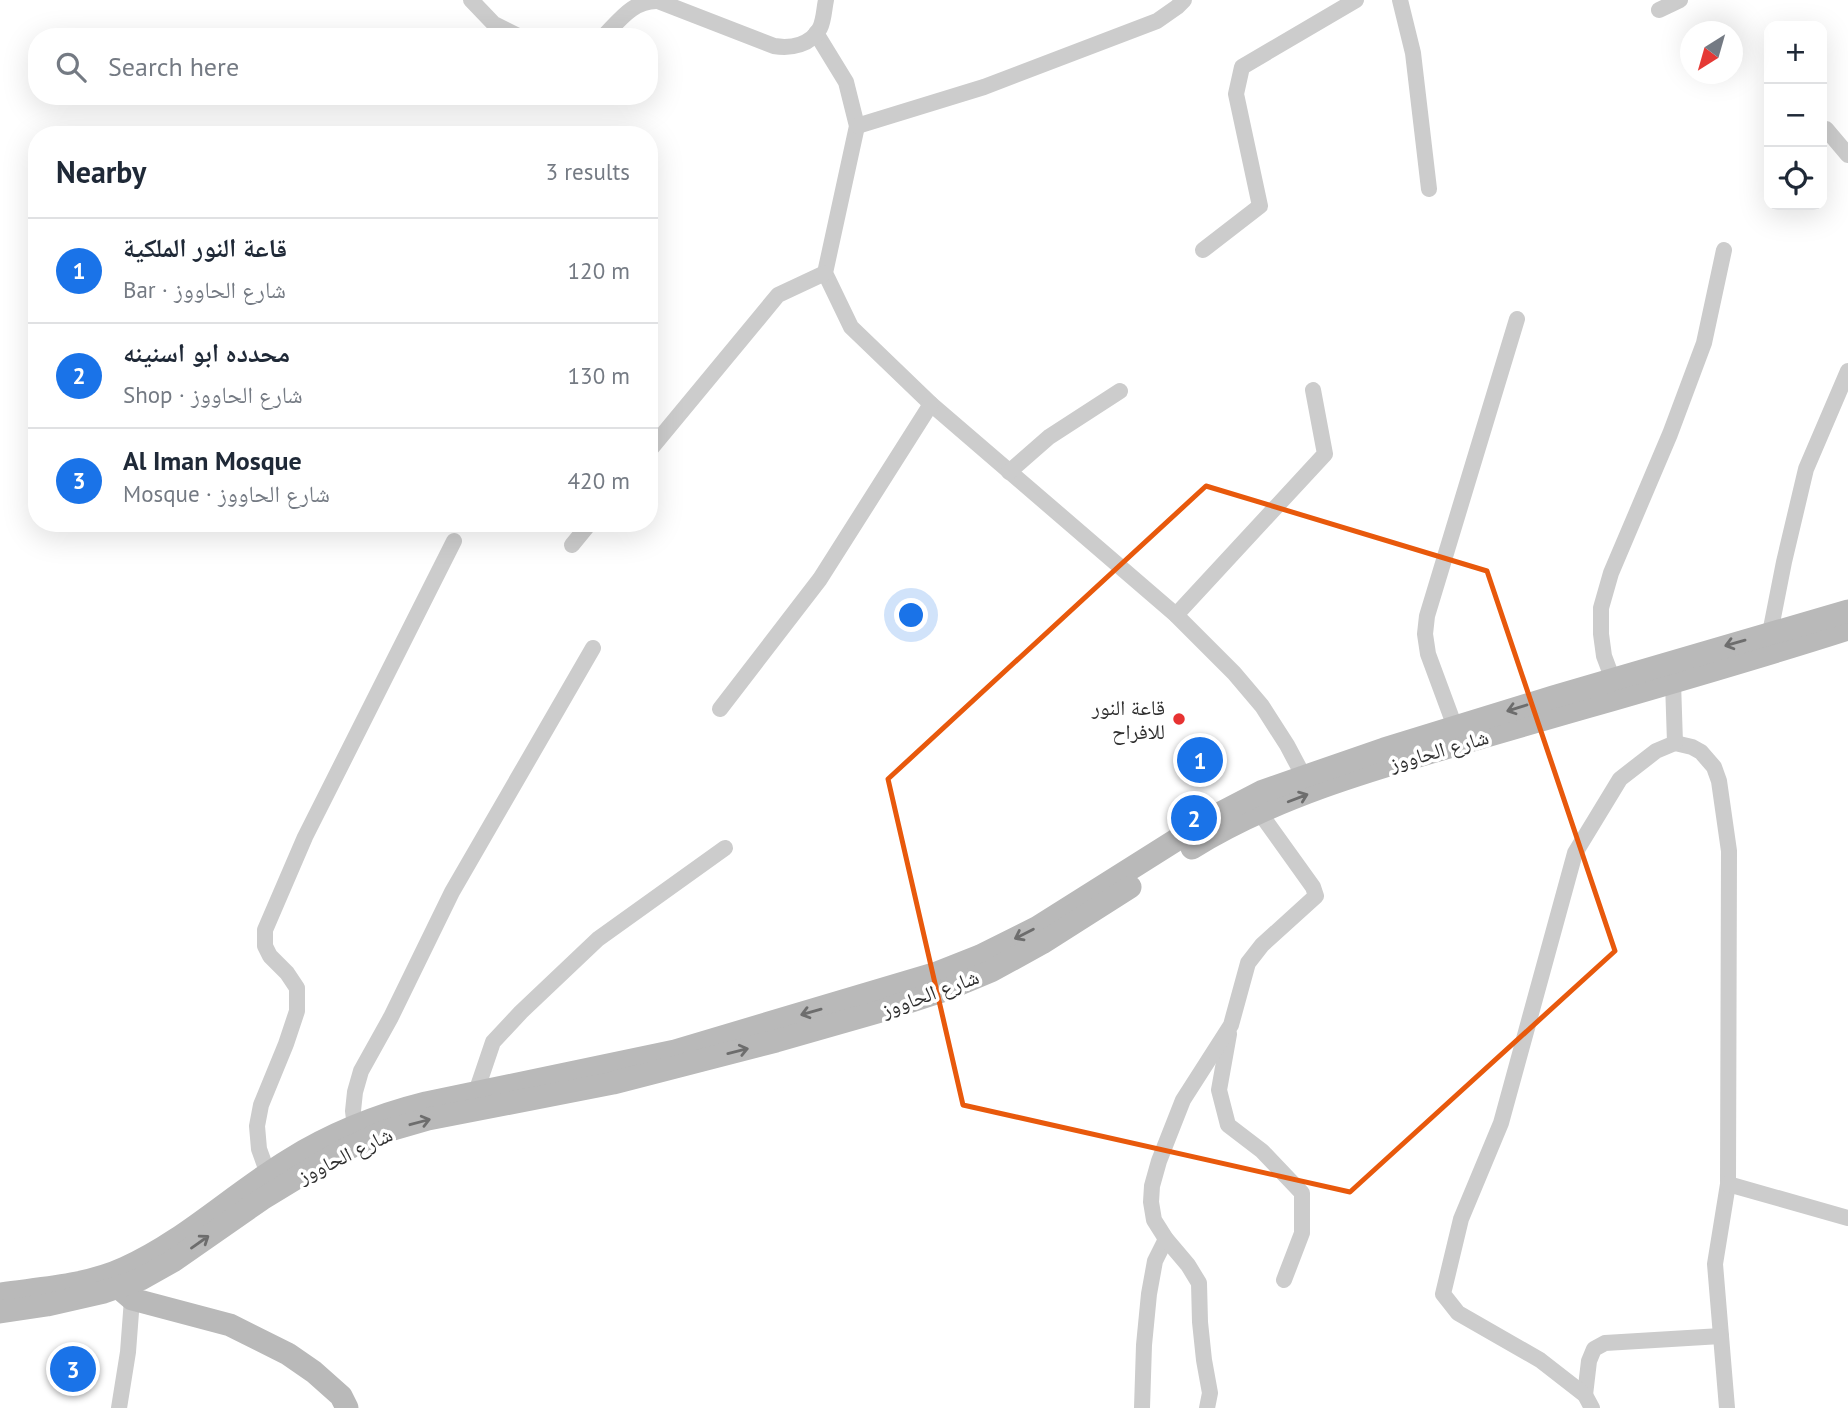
<!DOCTYPE html>
<meta charset="utf-8">
<style>
body{margin:0;font-family:"PT Sans","Noto Naskh Arabic",sans-serif;background:#f6f6f7;color:#1f2937}
.controls{position:absolute;right:21px;top:21px;display:grid;overflow:hidden;border-radius:14px;box-shadow:0 7px 28px #0002}
.controls button{width:63px;height:63px;display:grid;place-items:center;padding:0;border:0;border-bottom:2px solid #e0e1e3;background:#fff;color:#1f2937;font:35px sans-serif}
.compass{position:absolute;left:1680px;top:21px;width:63px;height:63px;border-radius:50%;background:#fff;box-shadow:0 7px 28px #0002;rotate:217deg}
.you{position:absolute;left:912px;top:616px;width:24px;height:24px;margin:-18px;border:5px solid #fff;border-radius:50%;background:#1a73e8;box-shadow:0 0 0 10px #1a73e833}
.badge{display:grid;place-items:center;width:46px;height:46px;border-radius:50%;background:#1a73e8;color:#fff;font-size:23px;font-weight:700}
.pin{position:absolute;translate:-50% -50%;border:4px solid #fff;box-shadow:0 2px 7px #0006}
.list{margin:0;padding:0;list-style:none}
h2{display:flex;justify-content:space-between;align-items:center;height:91px;margin:0;padding:0 28px;font-size:30px}
h2 small{font-size:23px;font-weight:400;color:#747a83}
.list li{display:grid;grid-template-columns:46px 1fr auto;gap:21px;align-items:center;box-sizing:border-box;height:105px;padding:0 28px;border-top:2px solid #e0e1e3}
.list b{display:block;font-size:26px;white-space:nowrap}
.list p{margin:0;font-size:23px;white-space:nowrap;color:#747a83}
.list em{font-size:23px;font-style:normal;color:#747a83}
.icon{flex:none;width:38px;height:38px;fill:none;stroke:currentColor;stroke-width:2;stroke-linecap:round;stroke-linejoin:round}
.map{position:relative;flex:none;width:1848px;height:1408px;overflow:hidden}
.search{position:absolute;background:#fff;box-shadow:0 7px 28px #0002;left:28px;top:28px;width:630px;height:77px;display:flex;align-items:center;gap:18px;box-sizing:border-box;padding:0 24px;border-radius:28px;color:#747a83;font-size:26px}
.panel{position:absolute;background:#fff;box-shadow:0 7px 28px #0002;left:28px;top:126px;width:630px;height:406px;border-radius:28px}
.map>svg:first-child{display:block}
.lines{fill:none;stroke-linecap:round;stroke-linejoin:round}
.minor{stroke:#ccc;stroke-width:16}
.secondary{stroke:#b9b9b9;stroke-width:23}
.oneway{stroke:#6d6d6d}
.marked{fill:none;stroke:#e8590c;stroke-width:5;stroke-linejoin:round}
.poi-dot{fill:#e73231;stroke:#fff;stroke-width:2.5}
.labels{text-anchor:middle;dominant-baseline:central;stroke-width:7;stroke-linejoin:round;paint-order:stroke}
.poi-label{font-size:21px;fill:#2f2f2f;stroke:#fff;text-anchor:end}
.street-label{font-size:21px;fill:#2f2f2f;stroke:#fff}
</style>
<div class="map">
<svg width="1848" height="1408" viewBox="0 0 1848 1408">
<rect width="100%" height="100%" fill="#fff"/>
<g class="lines">
<g class="minor">
<polyline points="471,0 494,24 520,37"/>
<polyline points="1400,0 1413,53 1429,189"/>
<polyline points="1659,10 1680,0"/>
<polyline points="816,33 846,82 857,126 825,273 851,327 931,404 1176,615 1234,673 1262,706 1287,745 1304,777"/>
<path d="M603 37C619 21 633 0 658 1L774 46C791 49 811 45 820 28 824 20 824 9 826 0"/>
<polyline points="857,126 984,87 1157,21 1177,7 1184,0"/>
<polyline points="1826,129 1848,155"/>
<polyline points="1203,250 1260,206 1236,94 1242,67 1356,0"/>
<polyline points="649,451 778,295 825,273"/>
<polyline points="1009,472 1049,437 1120,391"/>
<polyline points="572,545 590,523"/>
<polyline points="1176,615 1325,454 1313,390"/>
<polyline points="1770,633 1784,562 1806,469 1848,371"/>
<polyline points="1613,680 1604,656 1601,634 1601,608 1611,573 1670,434 1704,343 1724,250"/>
<polyline points="720,709 820,579 931,404"/>
<polyline points="1455,727 1428,654 1425,634 1427,616 1517,319"/>
<polyline points="1675,743 1692,747 1701,752 1714,767 1719,781 1729,851 1728,1184 1715,1264 1727,1408"/>
<polyline points="1229,1034 1219,1090 1228,1125 1262,1151 1302,1193 1302,1233 1284,1280"/>
<polyline points="476,1092 493,1042 521,1012 598,939 725,848"/>
<polyline points="355,1127 353,1111 355,1092 361,1071 391,1017 452,892 593,648"/>
<polyline points="268,1174 259,1149 257,1126 261,1105 286,1044 297,1011 297,988 287,973 270,956 265,946 265,930 305,837 454,541"/>
<polyline points="1728,1184 1848,1218"/>
<polyline points="1585,1395 1589,1361 1594,1349 1605,1343 1721,1336"/>
<polyline points="119,1408 128,1352 132,1299"/>
<polyline points="1142,1408 1144,1345 1149,1294 1155,1261 1166,1239"/>
<polyline points="1207,1408 1210,1393 1204,1360 1200,1322 1199,1283 1188,1265 1166,1239 1154,1220 1151,1202 1152,1186 1159,1161 1183,1100 1231,1025 1248,963 1262,945 1316,896 1313,887 1255,806"/>
<polyline points="1592,1408 1585,1395 1540,1360 1458,1313 1443,1294 1461,1219 1501,1123 1575,853 1620,779 1656,751 1675,743 1673,682"/>
</g>
<g class="secondary">
<path d="M1192 848C1280 793 1391 764 1490 735 1610 700 1730 667 1848 629"/>
<polyline points="113,1278 118,1287 132,1299 230,1325 288,1354 314,1372 341,1396 347,1408"/>
<path d="M0 1294C41 1288 86 1286 125 1268 185 1241 233 1194 289 1160 331 1134 378 1115 426 1103L675 1051 937 973 980 956 1038 927 1211 818 1263 791 1384 749 1553 697 1848 611"/>
<polyline points="0,1312 47,1305 104,1292 141,1279 173,1261 262,1199 336,1154 383,1132 428,1119 613,1083 776,1041 881,1011 948,989 991,971 1042,943 1130,887"/>
</g>
</g>
<defs><path id="oneway-shaft" d="M-6 0H5M1.5-3L5.5 0L1.5 3" fill="none" stroke-width="1.6" stroke-linecap="round" stroke-linejoin="round" transform="scale(1.75)"/></defs>
<g class="oneway">
<use href="#oneway-shaft" transform="translate(1735 643) rotate(164)"/>
<use href="#oneway-shaft" transform="translate(1517 708) rotate(163)"/>
<use href="#oneway-shaft" transform="translate(1298 798) rotate(-21)"/>
<use href="#oneway-shaft" transform="translate(1024 934) rotate(153)"/>
<use href="#oneway-shaft" transform="translate(811 1012) rotate(164)"/>
<use href="#oneway-shaft" transform="translate(738 1051) rotate(-14)"/>
<use href="#oneway-shaft" transform="translate(420 1122) rotate(-15)"/>
<use href="#oneway-shaft" transform="translate(200 1242) rotate(-35)"/>
</g>
<path class="marked" d="M1206 486 1487 571 1615 951 1350 1192 963 1105 888 779Z"/>
<circle class="poi-dot" cx="1179" cy="719" r="7"/>
<g class="labels">
<g class="poi-label">
<text x="1165" y="707">قاعة النور<tspan x="1165" dy="24">للافراح</tspan></text>
</g>
<g class="street-label">
<text transform="translate(1439 750) rotate(-16)">شارع الحاووز</text>
<text transform="translate(930 993) rotate(-20)">شارع الحاووز</text>
<text transform="translate(345 1155) rotate(-26)">شارع الحاووز</text>
</g>
</g>
</svg>
<div class="controls">
<button>+</button>
<button>−</button>
<button><svg class="icon" aria-label="locate" viewBox="0 0 24 24"><circle cx="12" cy="12" r="6"/><path d="M12 2v4M12 18v4M2 12h4M18 12h4"/></svg></button>
</div>
<svg class="compass" viewBox="-18 -18 36 36"><path d="M0-13l5 13h-10z" fill="#e53935"/><path d="M0 13l5-13h-10z" fill="#747a83"/></svg>
<div class="you"></div>
<div class="pin badge" style="left:1200px;top:760px">1</div>
<div class="pin badge" style="left:1194px;top:818px">2</div>
<div class="pin badge" style="left:73px;top:1369px">3</div>
<div class="search"><svg class="icon" aria-label="search" viewBox="0 0 24 24"><circle cx="10" cy="10" r="6"/><path d="M15 15l6 6"/></svg>Search here</div>
<section class="panel">
<h2>Nearby<small>3 results</small></h2>
<ul class="list">
<li><span class="badge">1</span><div><b>قاعة النور الملكية</b><p>Bar · شارع الحاووز</p></div><em>120 m</em></li>
<li><span class="badge">2</span><div><b>محدده ابو اسنينه</b><p>Shop · شارع الحاووز</p></div><em>130 m</em></li>
<li><span class="badge">3</span><div><b>Al Iman Mosque</b><p>Mosque · شارع الحاووز</p></div><em>420 m</em></li>
</ul>
</section>
</div>
